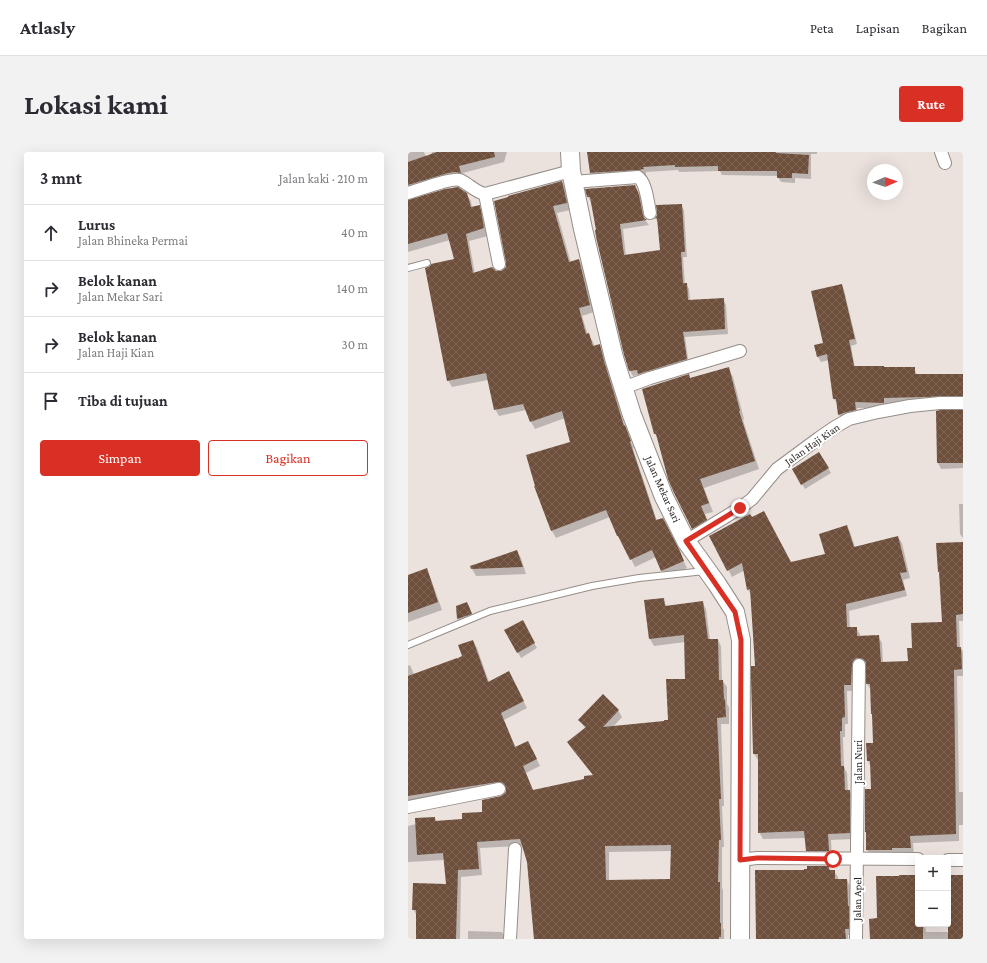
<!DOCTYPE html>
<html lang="id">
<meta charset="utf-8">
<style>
body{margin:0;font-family:"Crimson Pro",serif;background:#f2f2f3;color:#2b2b33}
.controls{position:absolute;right:12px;bottom:12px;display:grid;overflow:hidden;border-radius:4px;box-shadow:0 4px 16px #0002}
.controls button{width:36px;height:36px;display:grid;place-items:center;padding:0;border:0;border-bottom:1px solid #e1e1e2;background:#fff;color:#2b2b33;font:20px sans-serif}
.compass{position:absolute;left:459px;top:12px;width:36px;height:36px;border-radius:50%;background:#fff;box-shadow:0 4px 16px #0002;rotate:88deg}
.stop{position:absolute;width:12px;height:12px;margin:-9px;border:3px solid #d93025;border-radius:50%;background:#fff}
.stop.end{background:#d93025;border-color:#fff;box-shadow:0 1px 4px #0008}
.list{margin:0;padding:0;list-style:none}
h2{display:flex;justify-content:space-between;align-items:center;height:52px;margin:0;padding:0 16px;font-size:17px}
h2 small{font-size:13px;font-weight:400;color:#7c7c81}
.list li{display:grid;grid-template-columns:26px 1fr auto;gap:12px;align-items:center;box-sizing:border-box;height:56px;padding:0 16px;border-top:1px solid #e1e1e2}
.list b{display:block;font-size:15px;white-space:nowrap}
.list p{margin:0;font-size:13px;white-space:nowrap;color:#7c7c81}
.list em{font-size:13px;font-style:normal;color:#7c7c81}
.actions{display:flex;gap:8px;padding:12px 16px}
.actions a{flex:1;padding:9px 0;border:1px solid #d93025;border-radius:4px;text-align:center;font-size:14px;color:#d93025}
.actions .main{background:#d93025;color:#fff}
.icon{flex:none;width:22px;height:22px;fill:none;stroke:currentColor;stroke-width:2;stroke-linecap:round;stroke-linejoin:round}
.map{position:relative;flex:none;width:555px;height:787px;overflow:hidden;border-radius:4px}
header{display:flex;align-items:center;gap:24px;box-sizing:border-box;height:56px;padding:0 20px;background:#fff;border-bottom:1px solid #e1e1e2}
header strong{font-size:19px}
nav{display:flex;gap:22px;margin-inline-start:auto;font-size:14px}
.intro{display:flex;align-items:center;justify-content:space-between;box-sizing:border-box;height:96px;padding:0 24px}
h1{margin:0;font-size:28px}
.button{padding:10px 18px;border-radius:4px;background:#d93025;color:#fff;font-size:14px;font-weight:700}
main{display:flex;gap:24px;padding:0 24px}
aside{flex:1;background:#fff;border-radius:4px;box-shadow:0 4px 16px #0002}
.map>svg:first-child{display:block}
.shadow{fill:#0003;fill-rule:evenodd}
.building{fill:url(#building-cross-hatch);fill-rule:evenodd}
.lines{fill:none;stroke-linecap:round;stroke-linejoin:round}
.service-casing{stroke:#958d88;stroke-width:8}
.minor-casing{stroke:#958d88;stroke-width:14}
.secondary-casing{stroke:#958d88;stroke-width:20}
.service{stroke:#fff;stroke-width:6}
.minor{stroke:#fff;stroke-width:12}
.secondary{stroke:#fff;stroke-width:18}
.route{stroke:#d93025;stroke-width:5}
.labels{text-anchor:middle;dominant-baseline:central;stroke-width:4;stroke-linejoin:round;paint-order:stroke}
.street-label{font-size:11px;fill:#2b2826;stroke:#fff}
</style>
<header>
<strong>Atlasly</strong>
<nav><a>Peta</a><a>Lapisan</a><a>Bagikan</a></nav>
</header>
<div class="intro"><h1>Lokasi kami</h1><a class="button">Rute</a></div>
<main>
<aside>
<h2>3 mnt<small>Jalan kaki · 210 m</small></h2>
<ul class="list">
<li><svg class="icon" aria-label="ahead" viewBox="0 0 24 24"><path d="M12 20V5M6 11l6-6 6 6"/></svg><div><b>Lurus</b><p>Jalan Bhineka Permai</p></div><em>40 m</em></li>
<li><svg class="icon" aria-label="right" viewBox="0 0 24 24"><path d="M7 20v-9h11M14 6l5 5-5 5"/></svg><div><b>Belok kanan</b><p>Jalan Mekar Sari</p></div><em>140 m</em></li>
<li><svg class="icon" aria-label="right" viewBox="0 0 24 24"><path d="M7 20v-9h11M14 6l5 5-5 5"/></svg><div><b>Belok kanan</b><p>Jalan Haji Kian</p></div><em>30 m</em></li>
<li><svg class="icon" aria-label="arrive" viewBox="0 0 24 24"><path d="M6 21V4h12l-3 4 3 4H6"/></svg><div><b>Tiba di tujuan</b></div></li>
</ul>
<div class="actions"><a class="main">Simpan</a><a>Bagikan</a></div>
</aside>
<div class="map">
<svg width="555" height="787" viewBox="0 0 555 787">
<defs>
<pattern id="building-cross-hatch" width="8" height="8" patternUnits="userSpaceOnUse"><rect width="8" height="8" fill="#6e4f3c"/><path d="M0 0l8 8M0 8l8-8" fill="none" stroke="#7e6556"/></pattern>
</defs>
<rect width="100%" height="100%" fill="#ebe2dd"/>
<g class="shadow">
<polygon points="0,0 16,0 20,10 24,0 99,0 96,10 55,21 57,27 0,42"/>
<polygon points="180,0 409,0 409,2 403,2 403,27 387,26 387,31 373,30 370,25 370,24 314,23 312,19 271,20 270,18 238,20 238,22 183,26 181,22 184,21"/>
<polygon points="154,30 158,37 162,58 149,61 163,111 171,108 175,115 186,160 174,164 180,183 181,183 185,190 187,195 191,194 196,201 200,217 218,278 226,296 225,297 249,369 258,374 279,416 257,425 248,405 227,415 202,365 148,386 144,379 164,291 157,266 127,277 123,270 118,258 91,264 87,257 80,228 44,235 40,228 47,108 42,88 0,100 0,49 58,42 63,49 64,56 71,54 75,61 80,84 61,89 67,122 88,120 92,120 97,118"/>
<polygon points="227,34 231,41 234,49 237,68 241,73 215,77 218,104 253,99 251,72 248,67 250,63 273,53 276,58 279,105 275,105 277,132 278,132 281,137 282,148 315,147 318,153 320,182 277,185 281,213 225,224 222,219 217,203 183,50 180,45 179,37"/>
<polygon points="433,133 436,138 449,192 443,194 447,215 506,216 509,223 555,223 555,249 479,251 479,256 449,256 450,263 435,268 431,263 430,252 426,247 421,208 413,210 410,205 416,192"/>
<polygon points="320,216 325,225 336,267 335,268 351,317 296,336 305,360 297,362 303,376 289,384 285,376 250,287 247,282 281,223 282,226"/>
<polygon points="529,260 555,260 555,316 533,317 530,311"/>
<polygon points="411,301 423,321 397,337 385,318"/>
<polygon points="551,352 555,352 555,386 552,382"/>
<polygon points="438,374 442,380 447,395 490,385 494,391 502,426 495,428 499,444 441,459 442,476 448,476 452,482 452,485 470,484 474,491 475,511 501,510 505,497 535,471 532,422 531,420 555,391 555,469 551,469 552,496 553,496 555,500 555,524 549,524 551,640 555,640 555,673 551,673 551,689 505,691 506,702 463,704 459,698 459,683 458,680 458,638 464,638 463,615 460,609 459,592 466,592 463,538 459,532 459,513 456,512 446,539 439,539 440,572 437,572 437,585 435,585 436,615 439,621 440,639 442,639 445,645 445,687 423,688 424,705 403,705 399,698 398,686 355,687 351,680 351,608 350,608 346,602 348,515 343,443 340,438 337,418 324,425 302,385 383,411 419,402"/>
<polygon points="109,399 113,406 118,422 68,424 64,417"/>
<polygon points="19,419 23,427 34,458 0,470 0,424"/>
<path d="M255 447 259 455 294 450 298 457 302 488H310L313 494 314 528 319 535V552L321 555V572H313L316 654H314L316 695H314V736L315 738V776L316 778V787H126L120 710 115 694 72 696 74 723 53 725 52 787H9V764L5 757 39 733 37 708 0 710V674L8 672 27 666 29 670 55 668 75 661 97 643 99 637 94 636 0 650V514L2 513 6 522 51 510 65 489 69 496 81 530 104 527 119 556 96 568 108 596 124 597 132 614 118 621 125 639 177 628 186 624 164 597 160 591 177 576 171 568 210 558 214 565 205 575 261 569 278 528 277 490 246 494 242 487 237 449ZM264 699 263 728 201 729V700Z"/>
<polygon points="59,451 62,456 66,467 52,472 50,467 49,454"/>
<polygon points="114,469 129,496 113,506 97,478"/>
<polygon points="421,715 423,719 426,719 430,725 430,728 439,728 442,734 443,783 440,783 440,787 349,787 397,719"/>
<polygon points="510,724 510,772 517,772 518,780 541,780 540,724 555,724 555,787 463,787 470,767"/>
<polygon points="60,779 94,780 98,787 60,787"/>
</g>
<g class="building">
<polygon points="29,0 86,0 87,5 51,14 53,21 47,20 40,21 0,33 0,10"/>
<polygon points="179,0 368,0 368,1 401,3 400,22 384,21 384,26 369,26 369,19 310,19 310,14 267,15 267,13 235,15 236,17 231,18 179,21 182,21"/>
<polygon points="154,29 159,51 145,54 161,110 171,107 182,153 171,156 178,182 181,181 185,194 192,192 196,209 216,274 217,273 223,289 222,290 248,368 255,366 272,399 276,409 253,419 244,398 222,408 210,384 209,384 198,358 143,379 126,334 127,334 118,303 162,290 154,259 122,270 115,252 86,258 78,221 39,229 17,116 22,114 23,112 46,107 39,81 0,92 0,48 37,37 50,35 59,41 63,55 72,53 76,76 58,82 65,121 84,115 88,119 93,119 96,117 98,115 98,111 86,49 100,45 100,44"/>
<polygon points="227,33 231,43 235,63 236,66 239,68 212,72 216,103 252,98 249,66 247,67 249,63 248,53 274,52 277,100 273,100 275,131 279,131 280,148 316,146 317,177 275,180 279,207 230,222 229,218 221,219 216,203 188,85 187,78 188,78 182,45 179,45 177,37"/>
<polygon points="434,132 447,187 441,188 446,214 476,214 476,215 507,215 507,222 555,222 555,244 476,246 476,251 447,250 448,258 439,260 430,263 428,247 425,247 419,202 409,205 406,193 415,191 403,139"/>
<polygon points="321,215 332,259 331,259 347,309 292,327 301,351 293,354 299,368 284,377 266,341 260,327 248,282 246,282 234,237 281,222 282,226"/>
<polygon points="532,258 555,258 555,311 529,311 528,259"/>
<polygon points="411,300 421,316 393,333 384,317"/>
<polygon points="356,359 383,410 417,402 411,382 439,373 446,395 490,384 499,420 492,421 497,438 438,452 439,475 449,475 449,484 471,483 473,510 500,509 499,496 504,496 503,471 534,470 531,420 530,420 528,391 555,390 555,462 548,463 549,495 553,495 554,517 546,518 548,682 502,684 503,696 484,696 484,698 458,698 458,680 457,680 457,637 463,637 462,609 459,609 458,591 465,591 464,562 463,562 462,532 458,532 458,510 455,507 451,506 448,506 445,509 444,513 443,533 436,533 437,565 434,566 434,579 432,579 433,614 436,614 437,638 442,638 442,681 420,682 421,699 398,699 396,679 350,681 350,602 345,602 343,527 343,514 347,514 342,437 339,438 334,411 319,419 301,384 342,362 344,365"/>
<polygon points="109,398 115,415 63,417 62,414"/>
<polygon points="19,416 30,450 0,461 0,423"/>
<path d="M256 446 257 454 295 449 300 487H310L311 528H315L316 547H317L318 565 309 566 313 647H311L313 688H311L310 730H312V771H313V785H311V787H126L119 710 112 687 69 690 71 717 50 718 48 787H8V758H4L5 731 38 732 35 701 9 703 7 666 27 665V669L54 667V661L74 660V648L93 644 96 642 98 640V636L96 632 93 630H90L0 644V524L49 506 50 507V506L54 504 50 493 65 488 80 530 101 519 116 549 93 561 107 595 120 589 129 607 115 614 125 638 176 627V624L185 623 159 590 178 575 170 568 195 542 211 558 195 575 256 569V568H260L258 527H277L276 483 241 487 236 448ZM263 693 262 727 198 728 197 694Z"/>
<polygon points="59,450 64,462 49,467 48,454"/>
<polygon points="115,468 127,491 109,501 96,478"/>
<polygon points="399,714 421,714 421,718 427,718 427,727 439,727 440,754 441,754 441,777 437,777 438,787 348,787 347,718 396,718 396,717 399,717"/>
<polygon points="491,723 510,723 510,772 515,772 515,787 462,787 461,767 469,766 468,724 491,724"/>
<rect x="540" y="723" width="15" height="64"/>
</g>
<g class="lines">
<defs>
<g id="service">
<polyline points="0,116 19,111"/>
<polyline points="0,493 82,459 184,434 231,426 297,419"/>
</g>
<g id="minor">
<polyline points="533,0 537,11"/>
<path d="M165 30 230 25C238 30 240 51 242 61"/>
<path d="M0 41C11 38 44 25 52 28 61 32 67 40 77 42L163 19"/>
<polyline points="77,42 91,112"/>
<polyline points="215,236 242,226 332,199"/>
<polyline points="278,389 332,356 344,347 369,317 411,286 427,275 441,267 470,260 502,254 532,251 555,251"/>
<polyline points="0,655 91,637"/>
<polyline points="332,708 349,706 510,707"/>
<polyline points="540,708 555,708"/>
<polyline points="102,787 107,697"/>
<polyline points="448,787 451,513"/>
</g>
<polyline id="secondary" points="162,0 163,19 175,77 206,206 224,263 256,345 278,389 309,432 327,460 333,488 332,787"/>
</defs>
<use href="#service" class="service-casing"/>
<use href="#minor" class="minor-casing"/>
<use href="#secondary" class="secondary-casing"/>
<use href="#service" class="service"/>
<use href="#minor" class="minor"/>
<use href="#secondary" class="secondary"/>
</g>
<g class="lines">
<polyline class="route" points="332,356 278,389 327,460 333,488 332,708 349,706 425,707"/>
</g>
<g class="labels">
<g class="street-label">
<text transform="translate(404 292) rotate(-35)">Jalan Haji Kian</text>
<text transform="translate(255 337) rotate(66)">Jalan Mekar Sari</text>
<text transform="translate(450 610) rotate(-90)">Jalan Nuri</text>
<text transform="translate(449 747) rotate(-89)">Jalan Apel</text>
</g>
</g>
</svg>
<div class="controls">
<button>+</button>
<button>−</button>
</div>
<svg class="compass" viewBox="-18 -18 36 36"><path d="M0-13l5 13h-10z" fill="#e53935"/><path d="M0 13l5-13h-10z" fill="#7c7c81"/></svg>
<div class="stop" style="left:425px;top:707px"></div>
<div class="stop end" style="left:332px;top:356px"></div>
</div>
</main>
